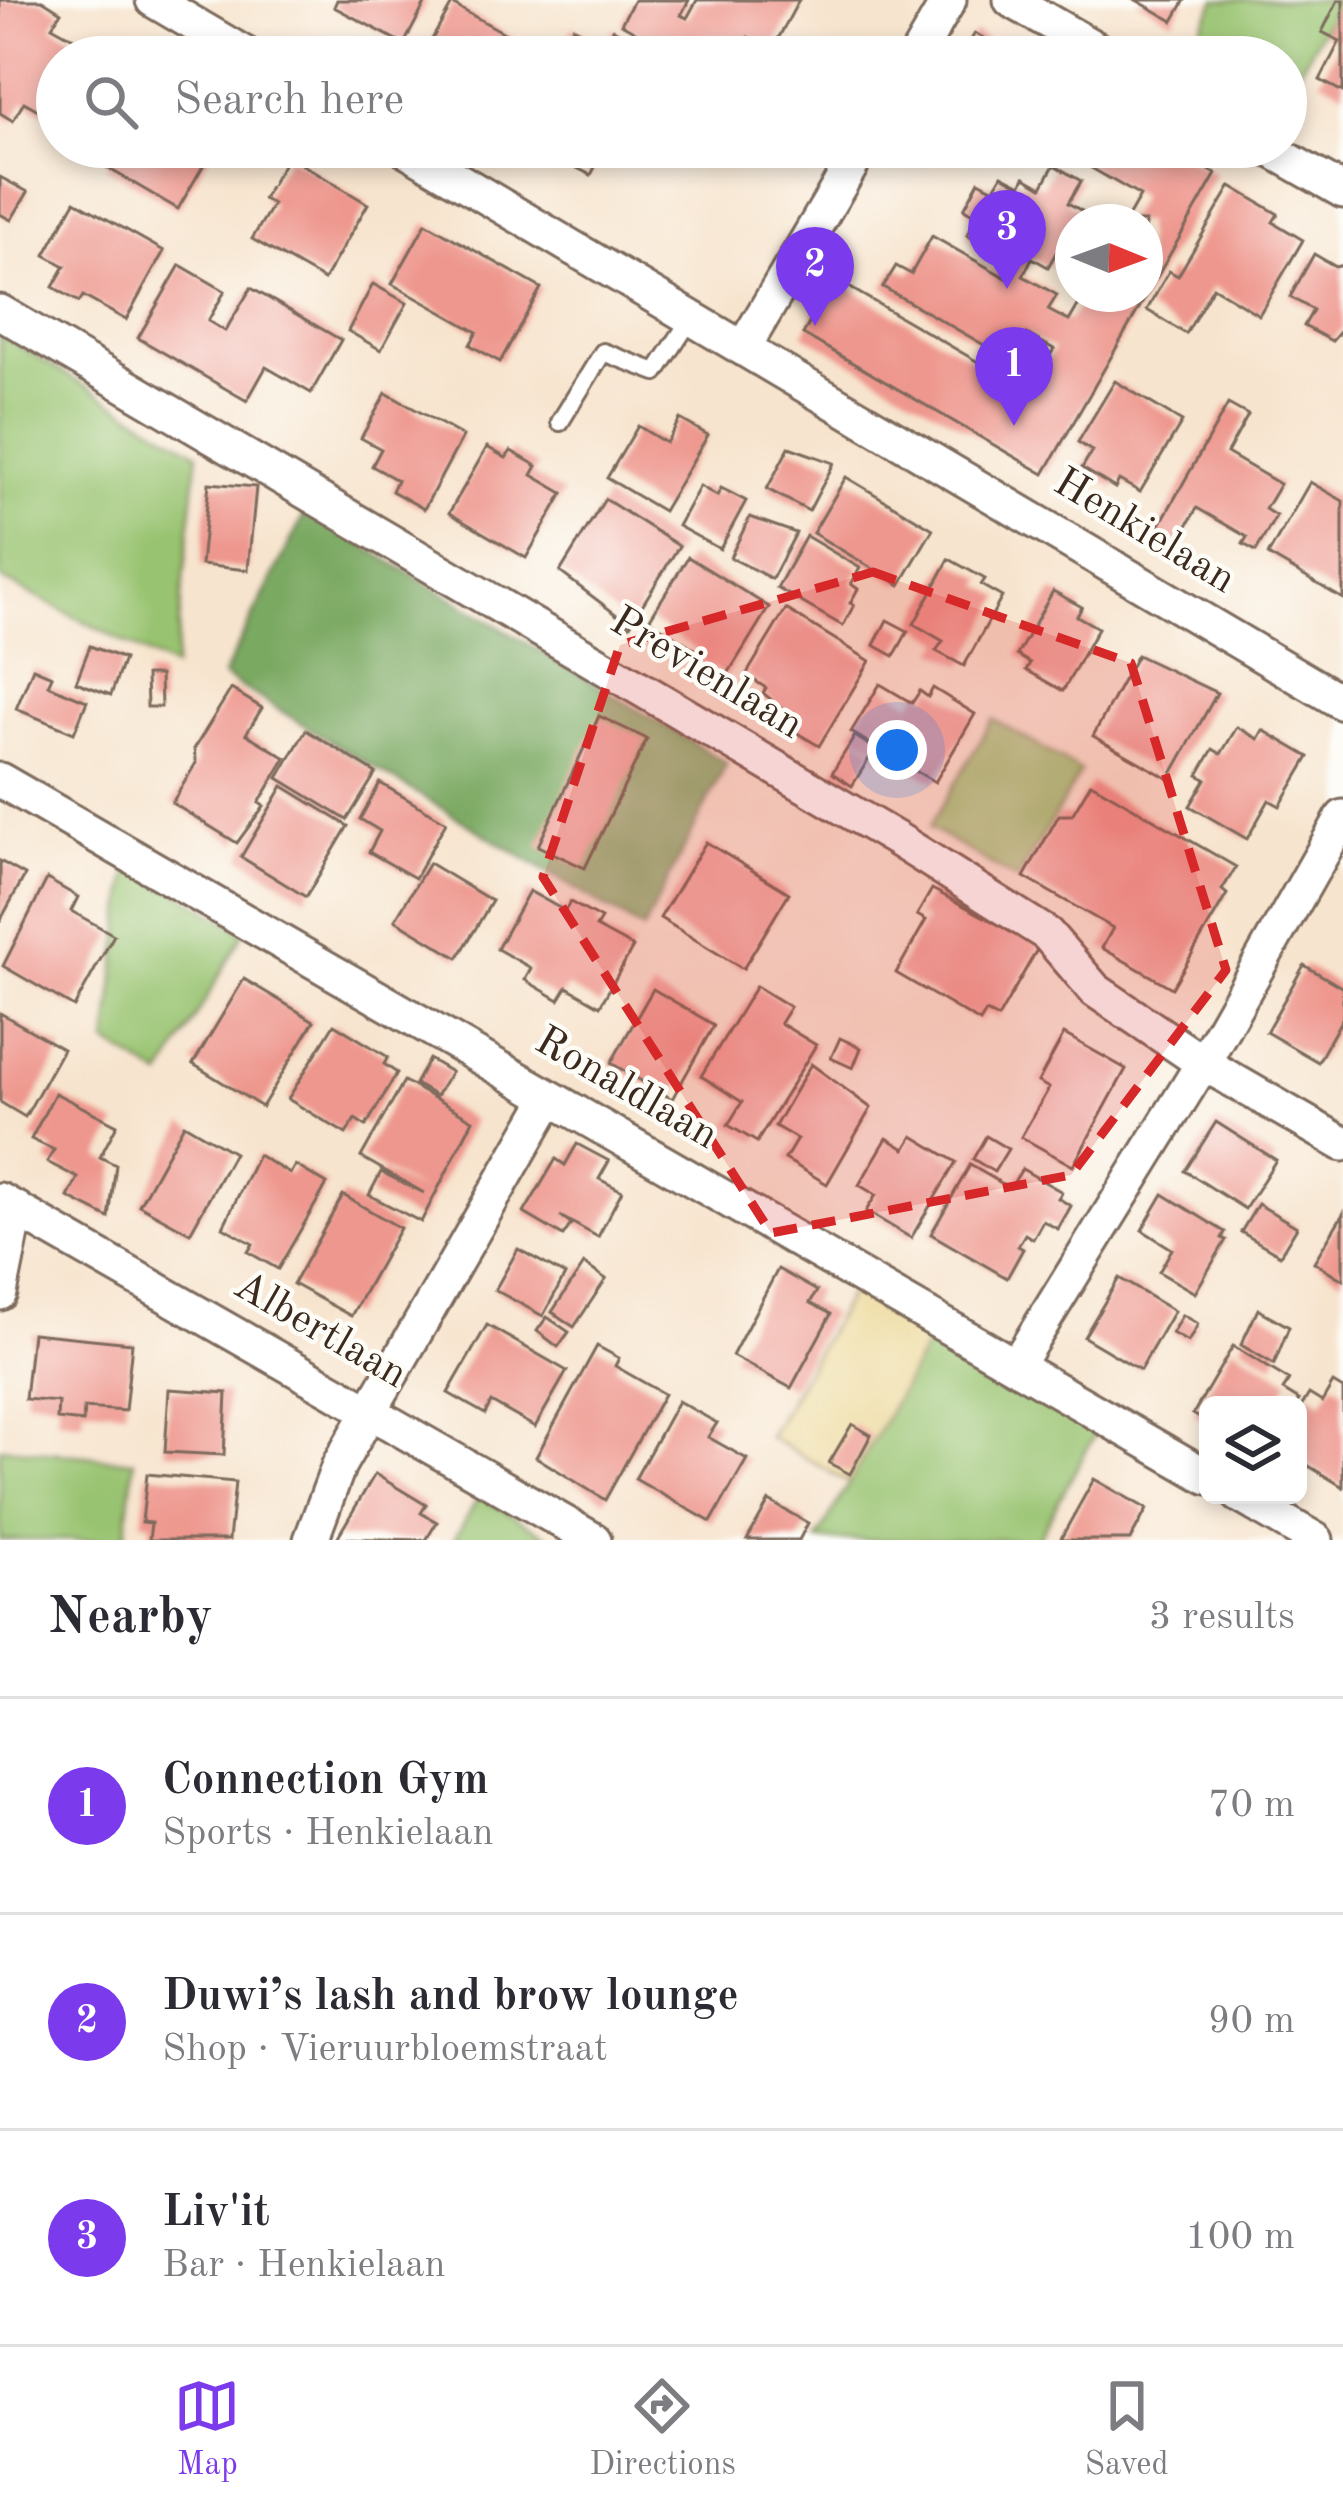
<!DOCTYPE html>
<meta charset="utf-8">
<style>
body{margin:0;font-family:"Old Standard TT",serif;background:#f2f2f3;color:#2b2b33}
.controls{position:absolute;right:36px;bottom:36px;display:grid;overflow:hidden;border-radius:18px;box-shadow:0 6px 18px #0003}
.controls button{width:108px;height:108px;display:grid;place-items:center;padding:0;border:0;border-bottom:3px solid #e1e1e2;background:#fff;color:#2b2b33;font:60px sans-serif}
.compass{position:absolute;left:1055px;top:204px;width:108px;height:108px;border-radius:50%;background:#fff;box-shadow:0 6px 18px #0003;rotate:91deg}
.you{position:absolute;left:897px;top:750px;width:42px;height:42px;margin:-30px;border:9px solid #fff;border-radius:50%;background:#1a73e8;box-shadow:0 0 0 18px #1a73e833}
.badge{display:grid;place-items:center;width:78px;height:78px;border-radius:50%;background:#7c3aed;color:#fff;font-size:39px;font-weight:700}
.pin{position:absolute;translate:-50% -99px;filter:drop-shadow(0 3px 6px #0008)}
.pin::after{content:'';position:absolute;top:63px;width:42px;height:36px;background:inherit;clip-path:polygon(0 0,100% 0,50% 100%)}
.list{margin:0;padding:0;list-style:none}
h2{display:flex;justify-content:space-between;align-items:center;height:156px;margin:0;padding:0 48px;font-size:51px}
h2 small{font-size:39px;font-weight:400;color:#7c7c81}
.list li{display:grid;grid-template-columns:78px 1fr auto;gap:36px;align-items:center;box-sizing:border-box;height:216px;padding:0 48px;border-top:3px solid #e1e1e2}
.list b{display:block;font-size:45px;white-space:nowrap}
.list p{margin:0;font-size:39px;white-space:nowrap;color:#7c7c81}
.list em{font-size:39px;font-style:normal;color:#7c7c81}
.icon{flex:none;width:66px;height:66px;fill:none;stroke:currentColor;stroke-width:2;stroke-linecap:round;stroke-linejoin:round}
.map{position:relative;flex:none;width:1343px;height:1540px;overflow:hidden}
.search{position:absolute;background:#fff;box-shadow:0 6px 18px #0003;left:36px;right:36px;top:36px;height:132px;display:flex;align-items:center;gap:30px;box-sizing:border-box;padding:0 42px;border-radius:66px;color:#7c7c81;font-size:45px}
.sheet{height:804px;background:#fff}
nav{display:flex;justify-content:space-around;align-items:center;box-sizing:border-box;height:168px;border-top:3px solid #e1e1e2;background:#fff;font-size:33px;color:#7c7c81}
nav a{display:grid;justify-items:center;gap:6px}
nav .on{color:#7c3aed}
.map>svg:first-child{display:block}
.green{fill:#98c370;stroke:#6a7647;stroke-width:3}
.forest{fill:#7aa962;stroke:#5a6a40;stroke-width:3}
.sand{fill:#eeda9e;stroke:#94825e;stroke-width:3}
.building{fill:#ee978e}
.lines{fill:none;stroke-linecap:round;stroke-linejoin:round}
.lane-casing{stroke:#7d6b5c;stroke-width:22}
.street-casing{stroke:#7d6b5c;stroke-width:39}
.lane{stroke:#fff;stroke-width:16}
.street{stroke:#fff;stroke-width:33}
.marked{fill:#d62828;fill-opacity:0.2;stroke:#d62828;stroke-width:9;stroke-dasharray:24 15;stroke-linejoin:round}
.labels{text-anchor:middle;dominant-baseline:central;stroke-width:9;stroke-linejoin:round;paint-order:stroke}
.street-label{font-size:42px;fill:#3b2a1e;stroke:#fdfcf7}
</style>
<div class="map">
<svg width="1343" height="1540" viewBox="0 0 1343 1540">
<rect width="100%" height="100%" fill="#fdfcf7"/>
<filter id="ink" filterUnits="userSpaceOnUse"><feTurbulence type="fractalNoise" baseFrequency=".00833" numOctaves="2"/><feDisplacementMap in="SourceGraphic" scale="24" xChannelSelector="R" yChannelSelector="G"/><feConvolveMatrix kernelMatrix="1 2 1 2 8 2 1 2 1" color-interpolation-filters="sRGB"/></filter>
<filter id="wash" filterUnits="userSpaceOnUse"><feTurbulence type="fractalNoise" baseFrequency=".004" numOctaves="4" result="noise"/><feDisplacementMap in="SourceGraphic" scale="48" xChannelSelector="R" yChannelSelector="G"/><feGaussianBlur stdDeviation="2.7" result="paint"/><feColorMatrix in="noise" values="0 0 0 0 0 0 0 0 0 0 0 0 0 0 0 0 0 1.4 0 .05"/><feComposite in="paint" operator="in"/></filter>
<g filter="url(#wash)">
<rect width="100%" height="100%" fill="#f7e4ce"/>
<g class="green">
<polygon points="1216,0 1338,0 1286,95 1286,57 1186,57"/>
<polygon points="0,335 198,453 174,668 0,578"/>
<polygon points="993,719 1081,771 1017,880 929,828"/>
<polygon points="129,863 244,932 162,1077 107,1043"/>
<polygon points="933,1333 1098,1429 1037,1540 817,1540"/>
<polygon points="0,1447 134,1461 125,1540 0,1540"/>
<polygon points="479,1496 554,1540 454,1540"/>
</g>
<polygon class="forest" points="306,511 727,763 643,930 223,676"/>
<polygon class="sand" points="853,1287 933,1333 849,1483 769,1437"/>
<g id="blocks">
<g class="building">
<polygon points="0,0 42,0 61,12 52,26 86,45 79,57 57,57 57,97 47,115 24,102 13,121 0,113"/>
<polygon points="337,0 427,0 404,44 334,7"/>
<polygon points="634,0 689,0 681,15 687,18 697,0 799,0 772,50 748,37 741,52 750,57 665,57 676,38 665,48 621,24"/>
<polygon points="1136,0 1185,0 1173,21"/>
<polygon points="1338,0 1343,0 1343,92 1320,80 1340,41 1322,32"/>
<polygon points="452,4 535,50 531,57 422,57"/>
<polygon points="573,27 606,44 613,29 654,51 650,57 558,57"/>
<polygon points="975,33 1016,57 961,57"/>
<polygon points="117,147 214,147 178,209 106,167"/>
<polygon points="555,147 605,147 591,175 551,155"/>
<polygon points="1055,147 1170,147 1216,174 1044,474 803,334 835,279 1028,391 1054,349 1027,334 1012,361 883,287 896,266 911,274 932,236 1008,279 1017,264 967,235 978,217 964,209 979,181 994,189 1002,175 1021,185 1025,177 1042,187 1054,165 1081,181 1068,203 1101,222 1073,222 1073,251 1061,244 1048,267 1032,258 1023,276 1057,295 1048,310 1069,321 1085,294 1145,294 1145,222 1125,222 1140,196"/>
<polygon points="288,156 368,204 324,280 252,239 273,204 263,199"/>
<polygon points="0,177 28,192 11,220 0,214"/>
<polygon points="1231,186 1278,214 1273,222 1303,240 1259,315 1213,287 1186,334 1147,310 1169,271 1178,276"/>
<polygon points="75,201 164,251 126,320 83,296 79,302 53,287 65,266 45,255"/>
<polygon points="426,223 541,288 500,362 470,345 477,332 392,284"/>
<polygon points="1314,254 1336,267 1343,265 1343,328 1332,341 1304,326 1313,310 1290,297"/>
<polygon points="180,265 225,291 208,321 225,331 251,288 341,340 311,393 266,367 247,401 138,338"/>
<polygon points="373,284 407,303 381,350 348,331"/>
<polygon points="1115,381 1182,422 1140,492 1119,480 1115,488 1082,468 1092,451 1078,442"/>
<polygon points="386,393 463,436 424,509 392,491 397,480 372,466 381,449 361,438"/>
<polygon points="1228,404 1248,415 1227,453 1280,484 1265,509 1276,516 1256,551 1243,544 1247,537 1197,508 1171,554 1150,542"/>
<polygon points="680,419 708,435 663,511 607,478 638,426 666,443"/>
<polygon points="487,447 506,458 511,451 537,466 532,475 563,493 526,558 449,513"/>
<polygon points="789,447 834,463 809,511 767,489"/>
<polygon points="846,477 933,529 900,585 813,533"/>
<polygon points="1310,482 1343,501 1343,599 1268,555"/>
<polygon points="209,483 256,487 248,570 201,565"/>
<polygon points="700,486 717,496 721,488 746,501 720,549 678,526"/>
<polygon points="605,499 679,546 630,625 560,572"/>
<polygon points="750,517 796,533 772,579 730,557"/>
<polygon points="806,536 860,568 851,584 858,589 850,603 854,605 843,626 777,588"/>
<polygon points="688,557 769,607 726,677 694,657 698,651 649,620"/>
<polygon points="949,559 985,579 981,585 1002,597 964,666 936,651 943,641 914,624"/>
<polygon points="1053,591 1082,607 1077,616 1098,628 1063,691 1026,670 1030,663 1017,655"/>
<polygon points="786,609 870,661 819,746 786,726 792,717 763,693 766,688 746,675"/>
<polygon points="887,620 908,631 894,656 874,645"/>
<polygon points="90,646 124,659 111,695 76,682"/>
<polygon points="1137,655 1217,693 1169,779 1093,736"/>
<polygon points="33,668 52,676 48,685 87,701 74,733 16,709"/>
<polygon points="146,675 160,675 161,707 147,707"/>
<polygon points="880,684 912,703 920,691 928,697 933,688 975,714 935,782 905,765 901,772 875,757 879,749 851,732"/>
<polygon points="231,689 262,708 246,734 286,758 259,803 264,806 237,843 172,803 196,763 194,749"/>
<polygon points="599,716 647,739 585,868 538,846"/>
<polygon points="1237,727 1258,739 1263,730 1309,757 1280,806 1269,800 1247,839 1190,806 1206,779 1198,775 1213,749 1221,754"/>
<polygon points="306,730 376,773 347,820 278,778"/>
<polygon points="855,736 875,749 852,786 832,773"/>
<polygon points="380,783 446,822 415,878 369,852 380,831 360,819"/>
<polygon points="1091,783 1236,867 1222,890 1227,894 1172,988 1102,948 1113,928 1024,877 1059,815 1072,815"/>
<polygon points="283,786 348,826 306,897 241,857"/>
<polygon points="706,842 789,893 743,969 660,918"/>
<polygon points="0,861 25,875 0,921"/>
<polygon points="429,863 492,901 458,958 395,920"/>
<polygon points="47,879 78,897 71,911 114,935 74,1007 3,966"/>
<polygon points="932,889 1039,946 998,1018 986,1012 980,1022 896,973 926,920 917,915"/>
<polygon points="529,891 565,911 570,902 601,919 596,927 633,947 600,1006 567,987 559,1000 525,980 531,968 497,949"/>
<polygon points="1304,965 1343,988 1343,1017 1318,1062 1266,1032"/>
<polygon points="244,979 314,1021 262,1107 193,1064"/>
<polygon points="756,986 790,1007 780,1023 816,1045 757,1142 728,1125 742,1102 701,1076"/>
<polygon points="653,989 714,1025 672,1099 611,1063"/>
<polygon points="0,1013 63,1049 25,1117 0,1102"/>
<polygon points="334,1024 388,1057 384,1064 397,1073 366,1126 355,1119 346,1134 288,1099"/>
<polygon points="1064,1034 1126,1069 1073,1166 1021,1137 1049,1088 1038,1082"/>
<polygon points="840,1038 861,1048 853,1068 831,1058"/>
<polygon points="429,1059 451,1072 436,1096 415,1084"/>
<polygon points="811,1064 871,1108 827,1184 785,1159 797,1139 775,1126"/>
<polygon points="404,1081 473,1120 421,1222 369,1195 381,1172 424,1193 361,1157"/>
<polygon points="55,1093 117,1125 100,1157 116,1165 109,1218 68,1197 78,1178 47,1162 54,1150 31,1139"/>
<polygon points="1216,1122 1276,1160 1245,1209 1185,1171"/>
<polygon points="184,1124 234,1153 190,1233 139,1205"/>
<polygon points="913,1136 956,1162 911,1238 866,1211 876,1195 859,1185 887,1138 905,1149"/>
<polygon points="986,1136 1008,1149 994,1172 973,1159"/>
<polygon points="577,1144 609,1161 599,1179 622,1191 598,1237 560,1216 571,1224 563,1236 524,1213 556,1159 565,1165"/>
<polygon points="258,1155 290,1174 295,1165 327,1184 278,1269 248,1252 253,1244 223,1227"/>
<polygon points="970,1165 1010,1188 1022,1169 1062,1192 1058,1198 1071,1206 1058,1229 1043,1221 1033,1239 1025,1234 1018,1246 1023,1249 1007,1278 931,1234"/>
<polygon points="1163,1194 1225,1232 1222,1238 1226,1240 1195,1293 1159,1272 1172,1249 1142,1230"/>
<polygon points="343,1195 400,1228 351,1316 293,1284"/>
<polygon points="1258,1204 1297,1227 1280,1255 1241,1232"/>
<polygon points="1343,1214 1343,1280 1314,1262"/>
<polygon points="518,1249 565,1275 543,1316 495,1290"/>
<polygon points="584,1264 606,1279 574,1327 552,1312"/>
<polygon points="778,1269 817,1291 810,1303 831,1314 791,1388 732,1356"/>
<polygon points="1119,1278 1174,1311 1140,1370 1084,1337"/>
<polygon points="1258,1309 1289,1327 1274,1364 1241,1345"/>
<polygon points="1182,1315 1198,1324 1188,1342 1172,1333"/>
<polygon points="547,1317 569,1332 558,1347 537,1331"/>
<polygon points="487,1325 567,1371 535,1427 491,1402 485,1414 448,1393"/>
<polygon points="32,1333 132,1343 125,1411 84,1408 83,1422 57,1419 58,1402 25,1399"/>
<polygon points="597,1346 619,1358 615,1366 664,1394 605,1500 536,1457"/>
<polygon points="1233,1346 1289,1380 1283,1390 1299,1400 1296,1405 1208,1405 1208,1423 1193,1414"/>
<polygon points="1333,1383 1343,1389 1343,1487 1309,1466 1298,1484 1298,1412 1309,1394 1322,1402"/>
<polygon points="169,1389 227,1393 224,1455 165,1452"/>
<polygon points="678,1401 717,1423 708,1437 747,1459 711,1522 635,1479"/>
<polygon points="852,1424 871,1435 850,1474 829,1463"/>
<polygon points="147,1474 235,1482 229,1540 149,1540 151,1523 142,1522"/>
<polygon points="375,1474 426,1505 421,1513 437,1522 426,1540 337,1538"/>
<polygon points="1094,1479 1147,1509 1130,1540 1060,1540"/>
<polygon points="769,1501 808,1523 799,1540 747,1540"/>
</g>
</g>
</g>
<g filter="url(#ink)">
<use href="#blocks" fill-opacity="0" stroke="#7d6b5c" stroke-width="3"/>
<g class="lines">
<defs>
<polyline id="lane" points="560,422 603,352 656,372 692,317"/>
<g id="street">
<polyline points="153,0 250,57"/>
<polyline points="1011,0 1110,57"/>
<polyline points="916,57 949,0"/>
<polyline points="402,147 1343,703"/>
<polyline points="1266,147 1343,191"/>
<polyline points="0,312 898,840 1047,934 1095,990 1203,1063 1343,1144"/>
<polyline points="744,347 862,147"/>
<polyline points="0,780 1208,1477"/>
<polyline points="0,1200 594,1540"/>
<polyline points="0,1293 17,1209"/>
<polyline points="1017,1364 1203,1063 1343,817"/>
<polyline points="1239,1495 1316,1540"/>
<polyline points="311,1540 339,1465 550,1098"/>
</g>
</defs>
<use href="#lane" class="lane-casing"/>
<use href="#street" class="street-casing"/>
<use href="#lane" class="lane"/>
<use href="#street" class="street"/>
</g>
</g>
<path class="marked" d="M873 572 1131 663 1226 970 1071 1175 771 1233 543 877 620 645Z"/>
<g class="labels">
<g class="street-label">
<text transform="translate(1144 532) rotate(31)">Henkielaan</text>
<text transform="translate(706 674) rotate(31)">Previenlaan</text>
<text transform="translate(626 1089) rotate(30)">Ronaldlaan</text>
<text transform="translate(320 1331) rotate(30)">Albertlaan</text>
</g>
</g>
</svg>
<div class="controls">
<button><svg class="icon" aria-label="layers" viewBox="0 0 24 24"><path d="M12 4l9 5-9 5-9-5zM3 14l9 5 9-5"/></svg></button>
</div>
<svg class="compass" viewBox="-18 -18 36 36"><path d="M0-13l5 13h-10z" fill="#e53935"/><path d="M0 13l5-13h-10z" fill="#7c7c81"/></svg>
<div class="you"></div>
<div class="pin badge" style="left:1014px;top:426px">1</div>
<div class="pin badge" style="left:815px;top:326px">2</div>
<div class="pin badge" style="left:1007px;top:289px">3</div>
<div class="search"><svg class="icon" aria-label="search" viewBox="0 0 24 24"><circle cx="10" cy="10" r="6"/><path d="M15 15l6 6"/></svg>Search here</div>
</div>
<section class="sheet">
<h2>Nearby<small>3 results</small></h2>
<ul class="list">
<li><span class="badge">1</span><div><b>Connection Gym</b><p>Sports · Henkielaan</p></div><em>70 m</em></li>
<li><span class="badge">2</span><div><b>Duwi’s lash and brow lounge</b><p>Shop · Vieruurbloemstraat</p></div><em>90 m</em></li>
<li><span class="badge">3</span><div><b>Liv'it</b><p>Bar · Henkielaan</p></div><em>100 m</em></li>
</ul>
</section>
<nav>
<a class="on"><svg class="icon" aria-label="map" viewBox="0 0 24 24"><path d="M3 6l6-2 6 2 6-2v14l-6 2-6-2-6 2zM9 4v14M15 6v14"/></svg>Map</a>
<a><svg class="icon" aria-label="directions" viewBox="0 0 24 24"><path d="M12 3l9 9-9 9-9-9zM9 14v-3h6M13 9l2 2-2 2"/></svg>Directions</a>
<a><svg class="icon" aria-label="saved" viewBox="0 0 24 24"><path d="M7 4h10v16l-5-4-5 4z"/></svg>Saved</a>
</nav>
